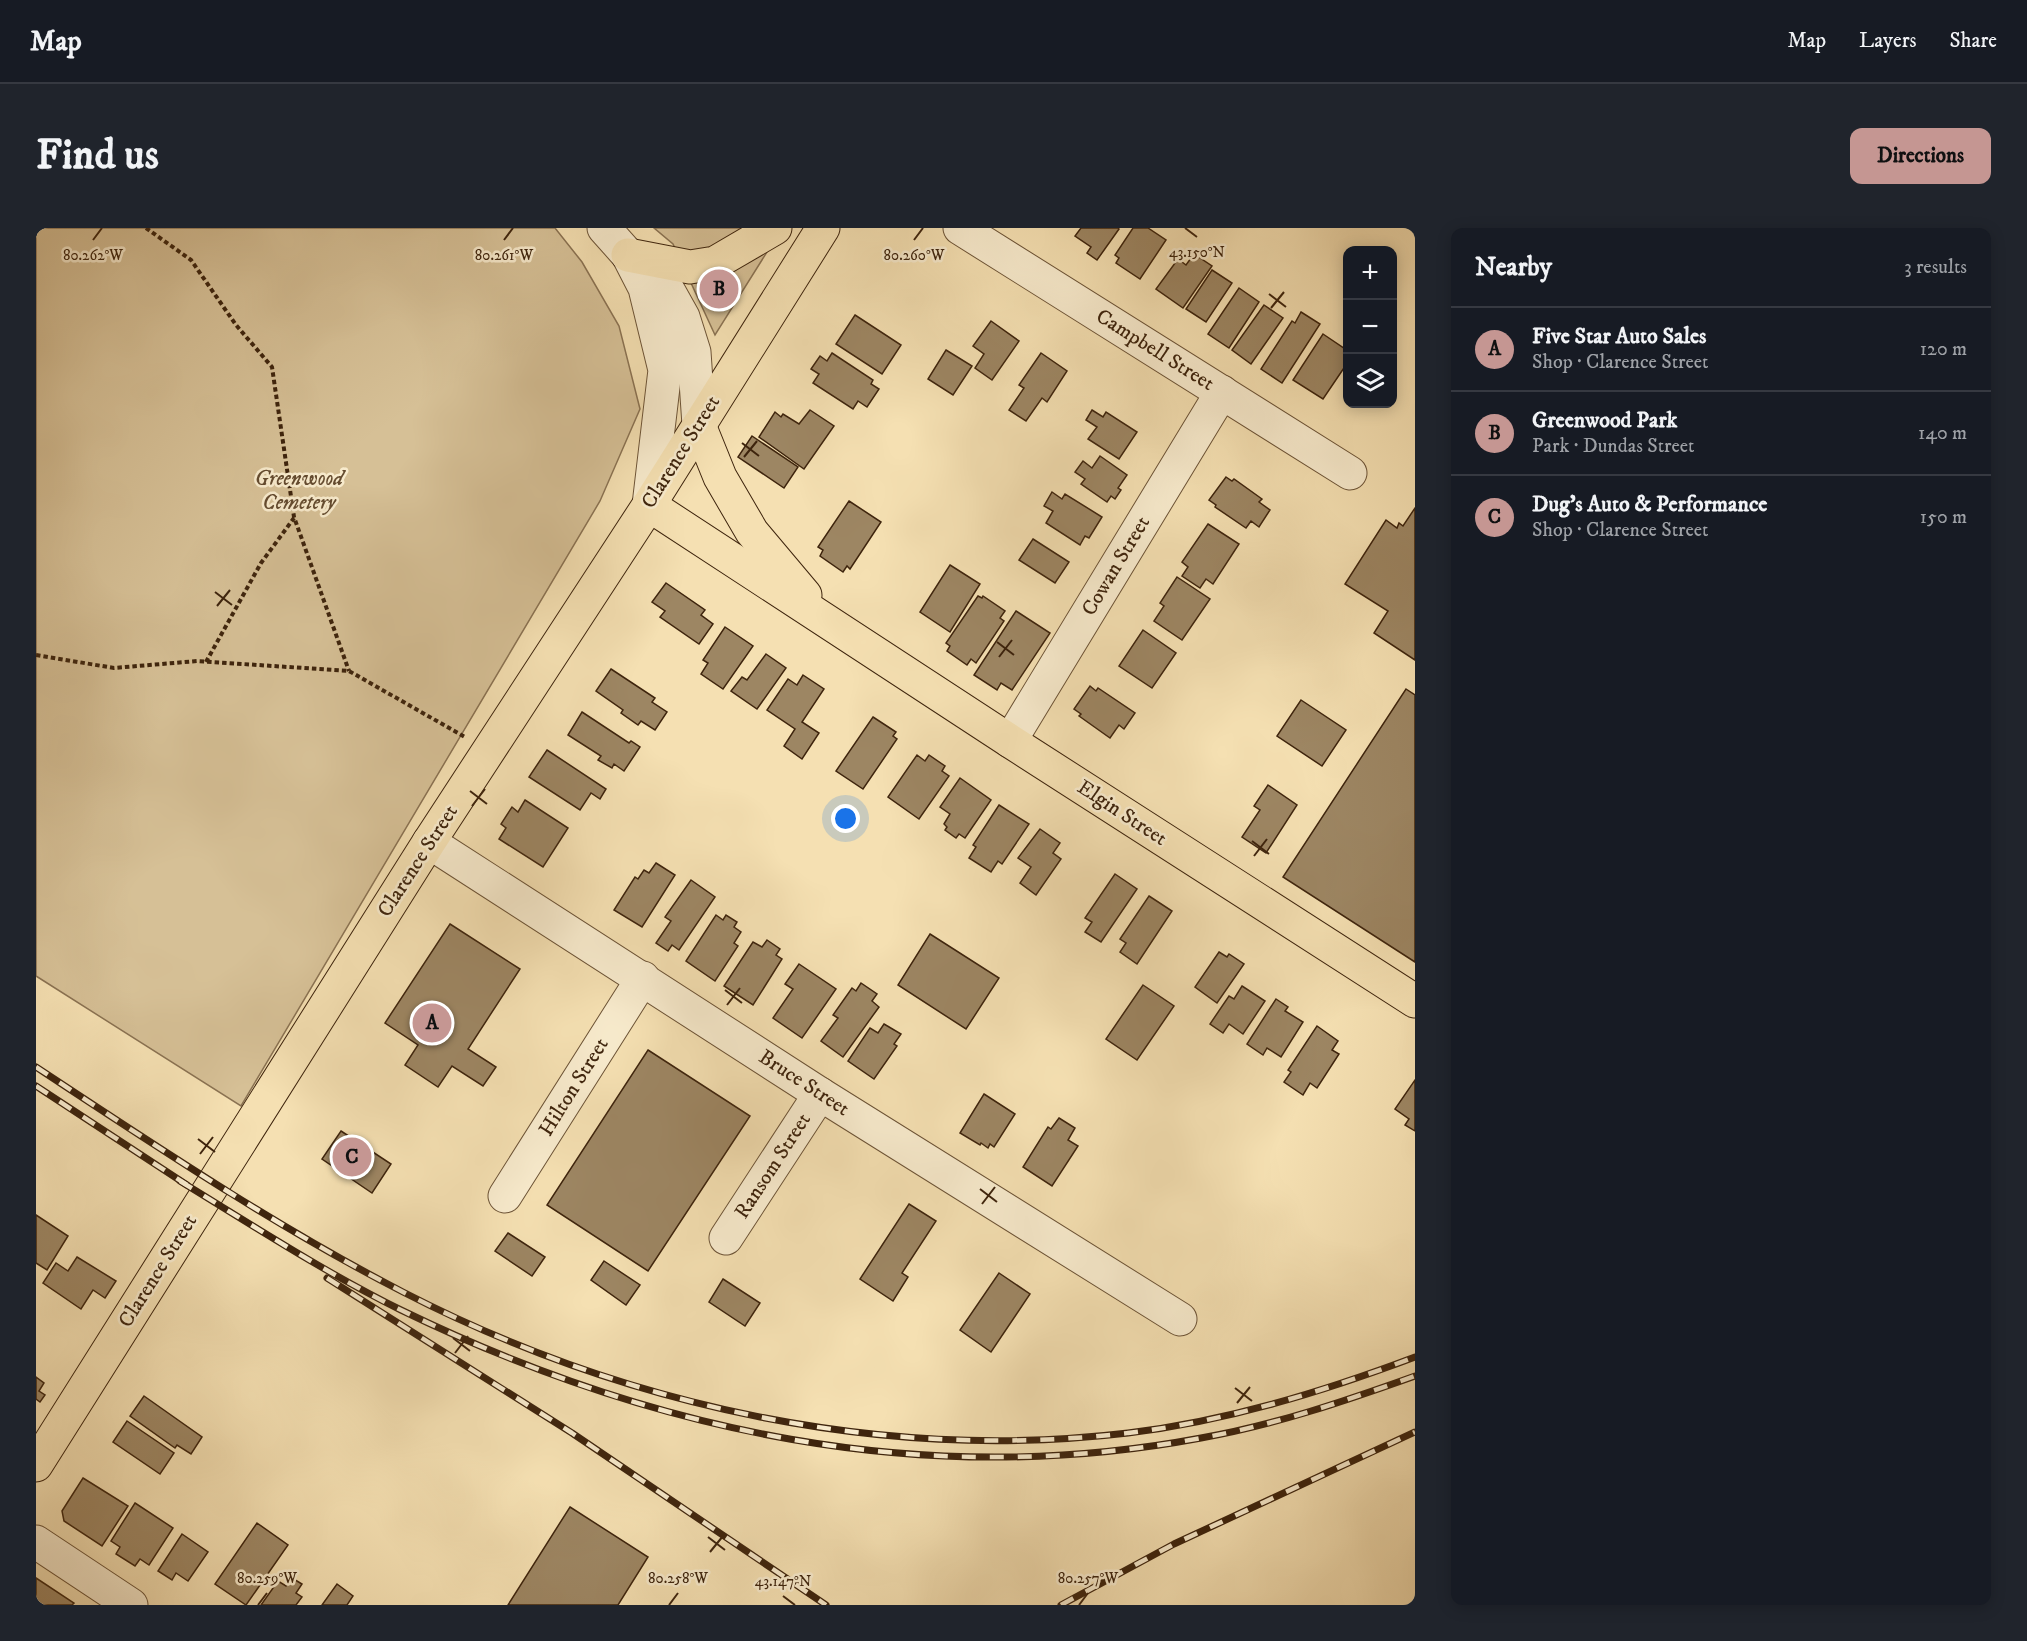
<!DOCTYPE html>
<meta charset="utf-8">
<style>
body{margin:0;font-family:"IM FELL DW Pica",serif;background:#20242c;color:#f1f3f6}
.controls{position:absolute;right:18px;top:18px;display:grid;overflow:hidden;border-radius:12px;box-shadow:0 3px 15px #0003}
.controls button{width:54px;height:54px;display:grid;place-items:center;padding:0;border:0;border-bottom:2px solid #363941;background:#171b24;color:#f1f3f6;font:30px sans-serif}
.you{position:absolute;left:810px;top:591px;width:21px;height:21px;margin:-15px;border:4px solid #fff;border-radius:50%;background:#1a73e8;box-shadow:0 0 0 9px #1a73e833}
.badge{display:grid;place-items:center;width:39px;height:39px;border-radius:50%;background:#c59692;color:#111;font-size:20px;font-weight:700}
.pin{position:absolute;translate:-50% -50%;border:3px solid #fff;box-shadow:0 2px 6px #0006}
.list{margin:0;padding:0;list-style:none}
h2{display:flex;justify-content:space-between;align-items:center;height:78px;margin:0;padding:0 24px;font-size:26px}
h2 small{font-size:20px;font-weight:400;color:#9ea1a6}
.list li{display:grid;grid-template-columns:39px 1fr auto;gap:18px;align-items:center;box-sizing:border-box;height:84px;padding:0 24px;border-top:2px solid #363941}
.list b{display:block;font-size:22px;white-space:nowrap}
.list p{margin:0;font-size:20px;white-space:nowrap;color:#9ea1a6}
.list em{font-size:20px;font-style:normal;color:#9ea1a6}
.icon{flex:none;width:33px;height:33px;fill:none;stroke:currentColor;stroke-width:2;stroke-linecap:round;stroke-linejoin:round}
.map{position:relative;flex:none;width:1379px;height:1377px;overflow:hidden;border-radius:12px}
header{display:flex;align-items:center;gap:36px;box-sizing:border-box;height:84px;padding:0 30px;background:#171b24;border-bottom:2px solid #363941}
header strong{font-size:28px}
nav{display:flex;gap:33px;margin-inline-start:auto;font-size:21px}
.intro{display:flex;align-items:center;justify-content:space-between;box-sizing:border-box;height:144px;padding:0 36px}
h1{margin:0;font-size:42px}
.button{padding:15px 27px;border-radius:12px;background:#c59692;color:#111;font-size:21px;font-weight:700}
main{display:flex;gap:36px;padding:0 36px}
aside{flex:1;background:#171b24;border-radius:12px;box-shadow:0 3px 15px #0003}
.map>svg:first-child{display:block}
.green{fill:#d6c096;stroke:#8a7252;stroke-width:1.5}
.building{fill:#9d8663;stroke:#3e240d;stroke-width:1.5}
.lines{fill:none;stroke-linecap:round;stroke-linejoin:round}
.minor-casing{stroke:#6c5336;stroke-width:35}
.major-casing{stroke:#3e240d;stroke-width:35}
.path{stroke:#3e240d;stroke-width:4;stroke-dasharray:4.5 3;stroke-linecap:butt}
.minor{stroke:#f8ebcd;stroke-width:33}
.major{stroke:#f5e0b2;stroke-width:33}
.rail-casing{stroke:#3e240d;stroke-width:7}
.rail{stroke:#f8ebcd;stroke-width:4.5;stroke-dasharray:14;stroke-linecap:butt}
.ticks{fill:none;stroke:#3e240d;stroke-width:2}
.labels{text-anchor:middle;dominant-baseline:central;stroke-width:5;stroke-linejoin:round;paint-order:stroke}
.street-label{font-size:21px;fill:#3e240d;stroke:#f8ebcd}
.park-label{font-size:21px;font-style:italic;fill:#644b2f;stroke:#f8ebcd}
.ticks-label{font-size:15px;text-anchor:middle;fill:#3e240d;stroke:#f8ebcd;stroke-width:5;stroke-linejoin:round;paint-order:stroke}
</style>
<header>
<strong>Map</strong>
<nav><a>Map</a><a>Layers</a><a>Share</a></nav>
</header>
<div class="intro"><h1>Find us</h1><a class="button">Directions</a></div>
<main>
<div class="map">
<svg width="1379" height="1377" viewBox="0 0 1379 1377">
<rect width="100%" height="100%" fill="#f5e0b2"/>
<filter id="stains"><feTurbulence type="fractalNoise" baseFrequency=".00333" numOctaves="4"/><feColorMatrix values="0 0 0 0 .2 0 0 0 0 .09 0 0 0 0 .02 0 0 0 .5 -.17"/></filter>
<radialGradient id="worn" r=".72"><stop offset=".6" stop-color="#630" stop-opacity="0"/><stop offset="1" stop-color="#630" stop-opacity=".3"/></radialGradient>
<g class="green">
<polygon points="0,0 519,0 546,34 583,98 604,181 564,273 205,878 0,748"/>
<polygon points="618,0 746,0 679,107 637,16"/>
</g>
<g class="building">
<polygon points="1045,0 1082,0 1083,1 1061,32 1051,25 1055,19 1039,8"/>
<polygon points="1097,0 1112,0 1130,12 1104,51 1080,35 1083,30 1079,27"/>
<polygon points="1158,26 1176,38 1147,80 1120,61 1142,31 1150,37"/>
<polygon points="1176,42 1196,55 1170,94 1150,81"/>
<polygon points="1203,60 1223,74 1193,120 1172,106"/>
<polygon points="1228,77 1247,90 1215,136 1196,122"/>
<polygon points="1265,84 1284,96 1246,155 1225,141 1256,93 1259,95"/>
<polygon points="819,87 865,117 846,146 800,116"/>
<polygon points="955,93 983,113 956,152 939,140 948,126 937,118"/>
<polygon points="1287,106 1312,123 1312,134 1287,171 1257,152"/>
<polygon points="910,122 936,138 917,167 892,151"/>
<polygon points="796,125 837,152 835,156 843,161 831,179 822,173 817,181 777,155 783,146 775,141 784,128 791,133"/>
<polygon points="1005,125 1031,143 1011,174 1006,170 990,193 973,182 988,160 983,157"/>
<polygon points="774,182 798,198 768,241 723,209 739,184 745,189 747,186 763,196"/>
<polygon points="1056,182 1067,189 1070,184 1101,204 1083,231 1052,211 1061,199 1050,192"/>
<polygon points="716,208 762,239 748,260 702,229"/>
<polygon points="1064,228 1091,247 1082,260 1085,262 1079,271 1075,268 1071,274 1045,256 1049,251 1039,244 1047,233 1056,240"/>
<polygon points="1190,249 1196,253 1198,251 1226,271 1223,274 1234,282 1223,299 1215,293 1210,300 1179,279 1180,277 1173,272"/>
<polygon points="1016,264 1026,271 1029,266 1066,289 1053,310 1049,308 1044,317 1010,295 1017,283 1008,278"/>
<polygon points="813,273 845,294 814,341 811,338 807,344 784,328 787,322 782,319"/>
<polygon points="1379,280 1379,432 1338,405 1352,383 1309,356 1350,292 1361,300 1363,295 1367,298"/>
<polygon points="1172,296 1203,316 1177,356 1170,351 1164,360 1146,348 1152,339 1146,334"/>
<polygon points="997,311 1033,334 1019,355 983,332"/>
<polygon points="914,337 944,356 914,404 884,384"/>
<polygon points="1141,349 1174,371 1146,412 1118,393 1128,378 1124,375"/>
<polygon points="630,355 669,382 665,387 677,396 663,416 624,389 629,383 616,374"/>
<polygon points="942,368 946,370 947,368 969,383 964,390 968,393 940,435 935,431 931,437 911,423 914,418 910,415"/>
<polygon points="980,383 1014,405 976,462 965,455 961,462 938,447"/>
<polygon points="689,399 717,418 687,461 665,446 672,435 667,432"/>
<polygon points="1107,402 1140,425 1116,460 1083,438"/>
<polygon points="730,426 750,440 721,481 695,463 706,449 711,452"/>
<polygon points="575,441 619,470 616,474 631,484 619,502 605,493 602,497 585,485 587,482 560,463"/>
<polygon points="767,447 788,461 766,494 783,505 766,531 748,518 759,501 731,482 752,451 761,457"/>
<polygon points="1054,458 1060,463 1062,460 1099,485 1088,501 1083,497 1074,510 1043,488 1045,486 1038,481"/>
<polygon points="1370,461 1379,467 1379,734 1247,649"/>
<polygon points="1265,472 1310,502 1286,538 1241,508"/>
<polygon points="546,484 593,515 595,513 604,519 588,543 578,536 576,540 562,532 565,528 532,507"/>
<polygon points="837,489 860,504 857,508 861,511 827,561 800,543"/>
<polygon points="511,522 570,561 564,571 555,565 544,582 493,549"/>
<polygon points="881,527 889,533 893,527 909,538 906,543 913,548 883,591 852,569"/>
<polygon points="924,550 955,572 929,610 923,606 920,610 909,602 911,599 908,596 914,586 904,579"/>
<polygon points="1232,557 1261,577 1230,625 1206,609 1224,582 1218,578"/>
<polygon points="489,572 532,600 507,639 463,611 470,600 465,596 476,579 482,584"/>
<polygon points="963,577 993,596 966,636 962,633 955,644 933,630 940,619 937,617"/>
<polygon points="1004,601 1024,615 1017,625 1025,631 1000,667 984,655 995,639 982,630"/>
<polygon points="620,635 639,647 606,699 578,682 599,649 602,651 608,642 613,645"/>
<polygon points="1079,646 1101,661 1065,714 1049,704 1056,694 1049,690"/>
<polygon points="655,652 679,669 643,722 636,717 632,723 620,715 635,693 629,689"/>
<polygon points="1113,668 1136,683 1101,736 1084,724 1090,715 1084,711"/>
<polygon points="680,687 687,692 690,687 701,694 698,699 705,704 698,715 702,718 679,753 650,733"/>
<polygon points="414,696 484,741 432,821 460,839 447,858 416,838 402,859 369,837 382,817 349,795"/>
<polygon points="894,706 963,750 930,801 862,757"/>
<polygon points="731,712 744,721 740,727 746,731 717,777 688,758 717,714 726,719"/>
<polygon points="1183,724 1191,729 1193,726 1208,736 1181,775 1159,759"/>
<polygon points="763,736 800,761 766,810 737,790 757,761 749,756"/>
<polygon points="825,755 841,766 836,773 843,779 807,829 785,813 802,790 797,787 816,760 820,763"/>
<polygon points="1107,757 1138,778 1101,832 1070,811"/>
<polygon points="1206,758 1229,773 1207,806 1193,796 1187,805 1174,796 1193,768 1198,771"/>
<polygon points="1240,771 1252,779 1249,783 1267,794 1245,829 1231,820 1227,827 1211,816"/>
<polygon points="848,796 865,806 858,816 861,818 838,851 812,833 834,800 842,805"/>
<polygon points="1281,798 1302,813 1296,822 1303,826 1281,860 1274,855 1267,867 1248,854 1255,844 1252,842"/>
<polygon points="612,822 714,888 612,1043 511,977"/>
<polygon points="1379,852 1379,903 1369,897 1373,891 1359,881"/>
<polygon points="948,866 979,886 958,919 954,916 952,920 945,915 944,917 924,905"/>
<polygon points="1023,890 1039,900 1032,912 1042,918 1016,958 987,939 1012,899 1015,901"/>
<polygon points="305,903 355,936 336,965 286,931"/>
<polygon points="873,976 900,993 866,1045 872,1049 857,1073 824,1051"/>
<polygon points="0,987 32,1008 11,1042 0,1035"/>
<polygon points="472,1005 509,1029 496,1048 459,1023"/>
<polygon points="41,1029 80,1053 69,1070 57,1062 45,1081 7,1055 20,1035 32,1043"/>
<polygon points="568,1033 604,1057 590,1077 555,1052"/>
<polygon points="963,1045 994,1066 955,1124 924,1102"/>
<polygon points="687,1051 724,1075 709,1098 673,1074"/>
<polygon points="0,1149 8,1155 3,1163 9,1167 4,1174 0,1171"/>
<polygon points="108,1168 166,1209 155,1226 141,1217 139,1220 94,1188"/>
<polygon points="91,1193 138,1225 124,1246 77,1214"/>
<polygon points="47,1250 92,1278 66,1318 28,1293 26,1283"/>
<polygon points="99,1275 137,1300 113,1337 104,1331 99,1338 80,1326 84,1319 75,1313"/>
<polygon points="534,1279 612,1329 582,1377 472,1377"/>
<polygon points="221,1295 252,1317 210,1377 179,1356"/>
<polygon points="146,1306 172,1324 152,1353 140,1345 136,1352 122,1343"/>
<polygon points="0,1350 38,1375 36,1377 0,1377"/>
<polygon points="256,1350 266,1356 260,1365 266,1369 260,1377 225,1377 242,1353 250,1358"/>
<polygon points="301,1356 317,1368 311,1377 286,1377"/>
</g>
<g class="lines">
<defs>
<g id="minor">
<polyline points="568,0 592,27 628,55 647,89 658,124 663,197"/>
<polyline points="924,0 1314,245"/>
<polyline points="592,27 609,60 629,142 613,277"/>
<polyline points="974,513 1186,164"/>
<polyline points="393,614 784,866 1144,1091"/>
<polyline points="469,968 607,750"/>
<polyline points="690,1010 784,866"/>
<polyline points="0,1314 95,1377"/>
</g>
<g id="major">
<polyline points="592,27 654,39 679,35 739,0"/>
<polyline points="663,197 684,249 716,304 769,367"/>
<polyline points="613,277 974,513 1379,773"/>
<polyline points="0,1237 393,614 613,277 787,0"/>
</g>
</defs>
<use href="#minor" class="minor-casing"/>
<use href="#major" class="major-casing"/>
<g class="path">
<polyline points="110,0 155,32 200,97 236,139 258,289 313,443"/>
<polyline points="0,427 78,440 161,433 313,443 429,509"/>
<polyline points="170,434 225,335 258,290"/>
</g>
<use href="#minor" class="minor"/>
<use href="#major" class="major"/>
<defs>
<g id="rail">
<path d="M0 839C120 918 239 998 367 1064 588 1178 845 1234 1092 1205 1191 1193 1286 1164 1379 1129"/>
<polyline points="0,858 151,957"/>
<path d="M144 953C216 997 288 1044 365 1082 616 1204 887 1262 1165 1210 1239 1197 1309 1173 1379 1148"/>
<polyline points="291,1050 536,1205 790,1377"/>
<polyline points="1025,1377 1138,1316 1379,1204"/>
</g>
</defs>
<use href="#rail" class="rail-casing"/>
<use href="#rail" class="rail"/>
</g>
<path class="ticks" d="M1149 0 1161 9M57 12 66 0M468 12 477 0M878 12 887 0M1233 66 1250 79M1235 80 1248 64M706 215 723 228M708 229 721 213M179 364 196 377M181 378 194 362M961 414 978 427M963 429 976 412M434 563 451 576M436 578 449 561M1216 613 1233 626M1218 628 1231 611M689 762 706 775M691 777 704 760M162 911 179 924M164 926 177 909M944 961 961 974M946 976 959 959M417 1110 434 1123M419 1125 432 1108M1199 1160 1216 1173M1201 1175 1214 1159M672 1309 689 1322M674 1324 687 1308M747 1368 759 1377M222 1377 231 1365M633 1377 642 1365M1043 1377 1052 1365"/>
<g class="labels">
<g class="street-label">
<text transform="translate(1119 122) rotate(32)">Campbell Street</text>
<text transform="translate(645 224) rotate(-58)">Clarence Street</text>
<text transform="translate(1080 338) rotate(-59)">Cowan Street</text>
<text transform="translate(1086 585) rotate(33)">Elgin Street</text>
<text transform="translate(382 633) rotate(-57)">Clarence Street</text>
<text transform="translate(768 855) rotate(33)">Bruce Street</text>
<text transform="translate(538 859) rotate(-58)">Hilton Street</text>
<text transform="translate(737 938) rotate(-57)">Ransom Street</text>
<text transform="translate(122 1043) rotate(-58)">Clarence Street</text>
</g>
<g class="park-label">
<text x="263" y="251">Greenwood<tspan x="263" dy="24">Cemetery</tspan></text>
</g>
</g>
<g class="ticks-label">
<text x="1161" y="29">43.150°N</text>
<text x="57" y="32">80.262°W</text>
<text x="878" y="32">80.260°W</text>
<text x="468" y="32">80.261°W</text>
<text x="231" y="1355">80.259°W</text>
<text x="642" y="1355">80.258°W</text>
<text x="1052" y="1355">80.257°W</text>
<text x="747" y="1358">43.147°N</text>
</g>
<rect width="100%" height="100%" filter="url(#stains)"/>
<rect width="100%" height="100%" fill="url(#worn)"/>
</svg>
<div class="controls">
<button>+</button>
<button>−</button>
<button><svg class="icon" aria-label="layers" viewBox="0 0 24 24"><path d="M12 4l9 5-9 5-9-5zM3 14l9 5 9-5"/></svg></button>
</div>
<div class="you"></div>
<div class="pin badge" style="left:396px;top:795px">A</div>
<div class="pin badge" style="left:683px;top:61px">B</div>
<div class="pin badge" style="left:316px;top:929px">C</div>
</div>
<aside>
<h2>Nearby<small>3 results</small></h2>
<ul class="list">
<li><span class="badge">A</span><div><b>Five Star Auto Sales</b><p>Shop · Clarence Street</p></div><em>120 m</em></li>
<li><span class="badge">B</span><div><b>Greenwood Park</b><p>Park · Dundas Street</p></div><em>140 m</em></li>
<li><span class="badge">C</span><div><b>Dug's Auto &amp; Performance</b><p>Shop · Clarence Street</p></div><em>150 m</em></li>
</ul>
</aside>
</main>
